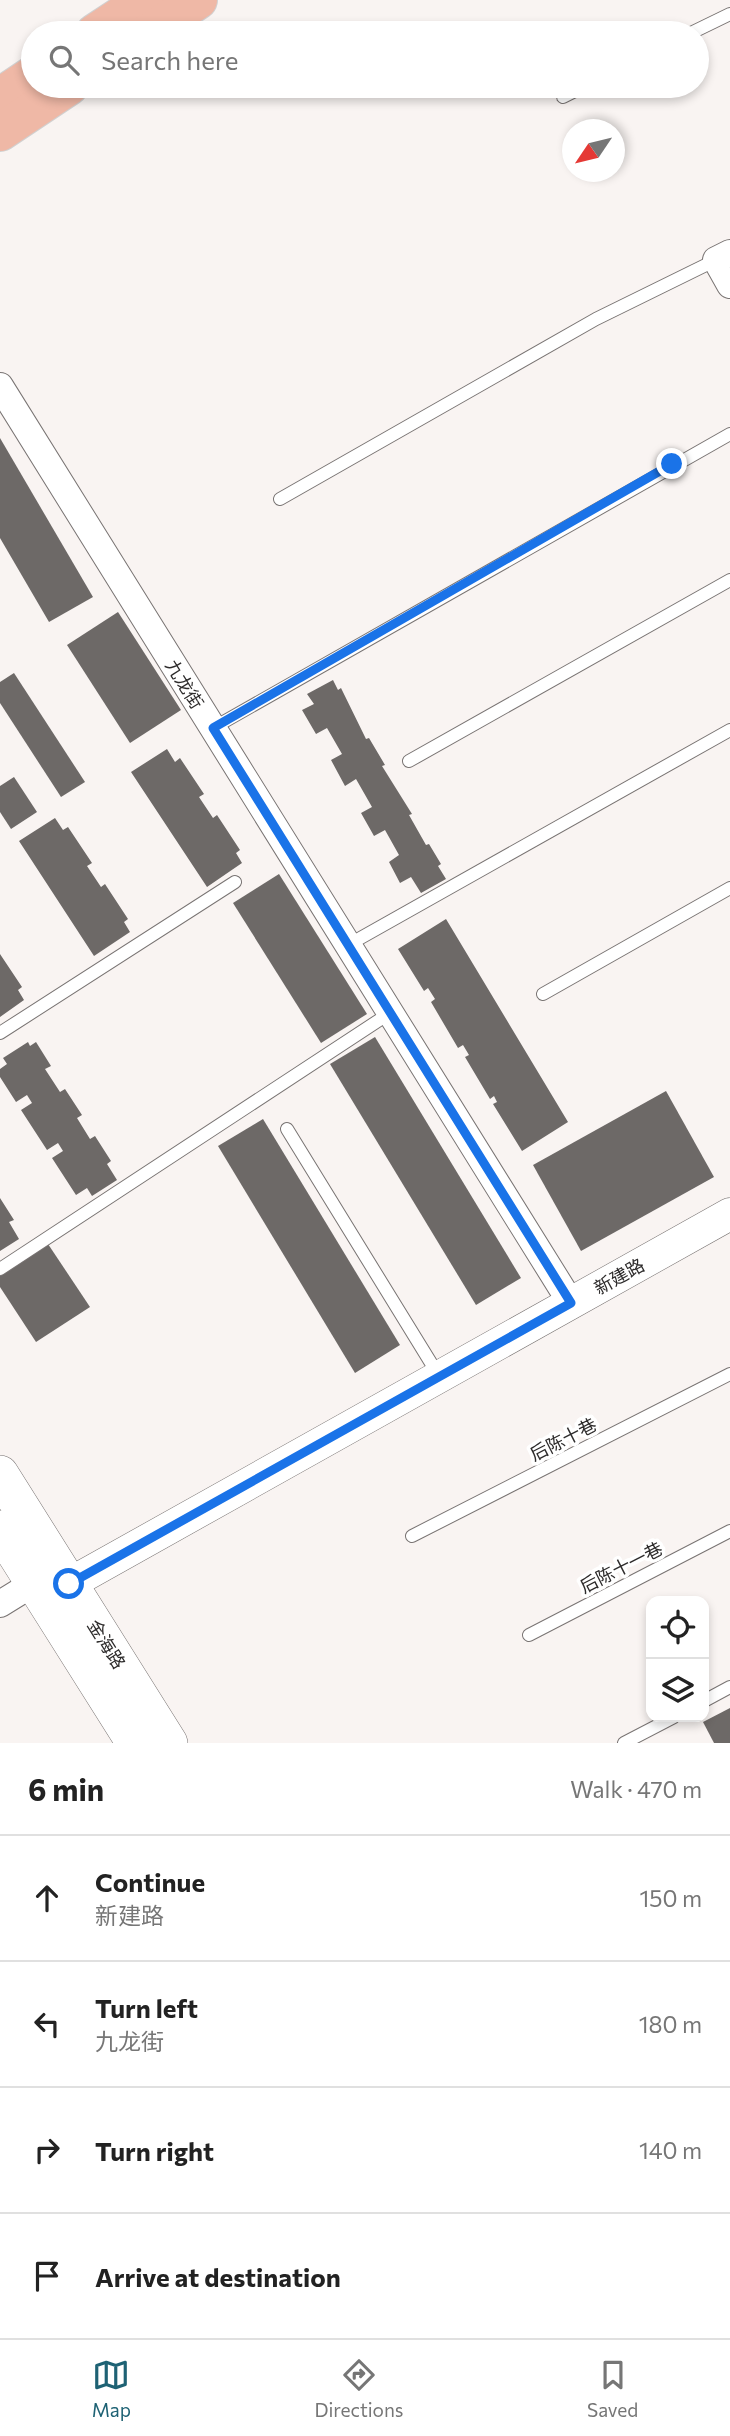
<!DOCTYPE html>
<meta charset="utf-8">
<style>
body{margin:0;font-family:Commissioner,"Noto Sans SC",sans-serif;background:#f2f2f2;color:#222}
.controls{position:absolute;right:21px;bottom:21px;display:grid;overflow:hidden;border-radius:14px;box-shadow:0 4px 10px #0003}
.controls button{width:63px;height:63px;display:grid;place-items:center;padding:0;border:0;border-bottom:2px solid #e0e0e0;background:#fff;color:#222;font:35px sans-serif}
.compass{position:absolute;left:562px;top:119px;width:63px;height:63px;border-radius:50%;background:#fff;box-shadow:0 4px 10px #0003;rotate:235deg}
.stop{position:absolute;width:21px;height:21px;margin:-16px;border:5px solid #1a73e8;border-radius:50%;background:#fff}
.stop.end{background:#1a73e8;border-color:#fff;box-shadow:0 2px 7px #0008}
.list{margin:0;padding:0;list-style:none}
h2{display:flex;justify-content:space-between;align-items:center;height:91px;margin:0;padding:0 28px;font-size:30px}
h2 small{font-size:23px;font-weight:400;color:#767676}
.list li{display:grid;grid-template-columns:46px 1fr auto;gap:21px;align-items:center;box-sizing:border-box;height:126px;padding:0 28px;border-top:2px solid #e0e0e0}
.list b{display:block;font-size:26px;white-space:nowrap}
.list p{margin:0;font-size:23px;white-space:nowrap;color:#767676}
.list em{font-size:23px;font-style:normal;color:#767676}
.icon{flex:none;width:38px;height:38px;fill:none;stroke:currentColor;stroke-width:2;stroke-linecap:round;stroke-linejoin:round}
.map{position:relative;flex:none;width:730px;height:1743px;overflow:hidden}
.search{position:absolute;background:#fff;box-shadow:0 4px 10px #0003;left:21px;right:21px;top:21px;height:77px;display:flex;align-items:center;gap:18px;box-sizing:border-box;padding:0 24px;border-radius:38px;color:#767676;font-size:26px}
.sheet{height:595px;background:#fff}
nav{display:flex;justify-content:space-around;align-items:center;box-sizing:border-box;height:98px;border-top:2px solid #e0e0e0;background:#fff;font-size:19px;color:#767676}
nav a{display:grid;justify-items:center;gap:4px}
nav .on{color:#1e6274}
.map>svg:first-child{display:block}
.building{fill:#6d6967}
.lines{fill:none;stroke-linecap:round;stroke-linejoin:round}
.service-casing{stroke:#797473;stroke-width:14}
.minor-casing{stroke:#797473;stroke-width:28}
.tertiary-casing{stroke:#797473;stroke-width:33}
.secondary-casing{stroke:#797473;stroke-width:38}
.primary-casing{stroke:#d1d0d0;stroke-width:40}
.service{stroke:#fff;stroke-width:12}
.minor{stroke:#fff;stroke-width:26}
.tertiary{stroke:#fff;stroke-width:32}
.secondary{stroke:#fff;stroke-width:37}
.primary{stroke:#efb8a6;stroke-width:38}
.route{stroke:#1a73e8;stroke-width:9}
.labels{text-anchor:middle;dominant-baseline:central;stroke-width:7;stroke-linejoin:round;paint-order:stroke}
.street-label{font-size:18px;fill:#2d2b2b;stroke:#fff}
</style>
<div class="map">
<svg width="730" height="1743" viewBox="0 0 730 1743">
<rect width="100%" height="100%" fill="#f9f4f2"/>
<g class="building">
<polygon points="0,438 93,597 49,622 0,538"/>
<polygon points="118,612 181,710 130,743 67,645"/>
<polygon points="14,673 85,782 61,797 0,703 0,682"/>
<polygon points="333,680 338,690 341,688 366,739 369,738 385,765 382,766 412,814 409,815 426,845 429,844 441,864 438,866 446,879 421,893 411,877 400,883 389,862 399,855 385,830 374,836 361,813 372,807 356,779 345,786 331,760 342,754 327,728 316,734 302,710 314,704 307,694"/>
<polygon points="167,749 175,762 180,758 204,794 199,797 213,818 217,815 240,850 236,853 242,863 207,887 131,772"/>
<polygon points="14,777 37,812 11,829 0,812 0,786"/>
<polygon points="55,818 63,830 68,827 92,863 87,866 101,887 105,884 128,919 124,922 130,932 94,956 19,841"/>
<polygon points="279,874 367,1014 321,1043 233,903"/>
<polygon points="446,919 568,1122 522,1151 493,1104 497,1102 494,1096 490,1099 465,1057 469,1055 463,1045 458,1048 431,1002 435,999 428,988 424,991 398,949"/>
<polygon points="0,954 22,987 18,990 24,1000 0,1017"/>
<polygon points="375,1037 521,1278 476,1305 330,1064"/>
<polygon points="28,1042 30,1046 36,1042 51,1066 45,1069 60,1092 65,1089 82,1115 77,1118 90,1139 95,1136 111,1161 107,1164 117,1180 92,1196 87,1188 76,1195 52,1158 63,1151 58,1143 47,1150 21,1110 32,1103 27,1095 16,1102 0,1077 0,1069 7,1064 3,1058"/>
<polygon points="666,1091 714,1177 581,1251 533,1165"/>
<polygon points="263,1119 400,1345 355,1373 218,1146"/>
<polygon points="0,1198 14,1220 9,1222 19,1239 0,1251"/>
<polygon points="48,1244 90,1307 36,1342 0,1287 0,1276"/>
<polygon points="730,1708 730,1743 714,1743 703,1722"/>
</g>
<g class="lines">
<defs>
<g id="service">
<polyline points="691,33 730,14"/>
<polyline points="563,97 585,86"/>
<polyline points="280,499 596,319 716,260"/>
<polyline points="213,728 730,434"/>
<polyline points="409,761 730,580"/>
<polyline points="348,945 730,730"/>
<polyline points="543,994 730,888"/>
<polyline points="0,1033 235,882"/>
<polyline points="287,1129 439,1376"/>
<polyline points="0,1269 390,1013"/>
<polyline points="412,1536 730,1374"/>
<polyline points="529,1635 730,1531"/>
<polyline points="704,1701 730,1687"/>
<polyline points="624,1743 674,1717"/>
</g>
<g id="minor">
<polyline points="730,253 716,260 730,285"/>
<polyline points="0,386 571,1303"/>
<polyline points="0,1604 34,1583"/>
</g>
<polyline id="tertiary" points="69,1584 730,1214"/>
<g id="secondary">
<polyline points="0,1474 169,1743"/>
<polyline points="0,1529 135,1743"/>
</g>
<g id="primary">
<polyline points="95,33 145,0"/>
<polyline points="148,33 198,0"/>
<polyline points="0,97 33,75"/>
<polyline points="0,132 69,86"/>
</g>
</defs>
<use href="#service" class="service-casing"/>
<use href="#minor" class="minor-casing"/>
<use href="#tertiary" class="tertiary-casing"/>
<use href="#secondary" class="secondary-casing"/>
<use href="#primary" class="primary-casing"/>
<use href="#service" class="service"/>
<use href="#minor" class="minor"/>
<use href="#tertiary" class="tertiary"/>
<use href="#secondary" class="secondary"/>
<use href="#primary" class="primary"/>
</g>
<g class="lines">
<polyline class="route" points="69,1584 571,1303 213,728 672,464"/>
</g>
<g class="labels">
<g class="street-label">
<text transform="translate(185 684) rotate(58)">九龙街</text>
<text transform="translate(619 1276) rotate(-29)">新建路</text>
<text transform="translate(563 1439) rotate(-27)">后陈十巷</text>
<text transform="translate(621 1567) rotate(-27)">后陈十一巷</text>
<text transform="translate(107 1644) rotate(58)">金海路</text>
</g>
</g>
</svg>
<div class="controls">
<button><svg class="icon" aria-label="locate" viewBox="0 0 24 24"><circle cx="12" cy="12" r="6"/><path d="M12 2v4M12 18v4M2 12h4M18 12h4"/></svg></button>
<button><svg class="icon" aria-label="layers" viewBox="0 0 24 24"><path d="M12 4l9 5-9 5-9-5zM3 14l9 5 9-5"/></svg></button>
</div>
<svg class="compass" viewBox="-18 -18 36 36"><path d="M0-13l5 13h-10z" fill="#e53935"/><path d="M0 13l5-13h-10z" fill="#767676"/></svg>
<div class="stop" style="left:69px;top:1584px"></div>
<div class="stop end" style="left:672px;top:464px"></div>
<div class="search"><svg class="icon" aria-label="search" viewBox="0 0 24 24"><circle cx="10" cy="10" r="6"/><path d="M15 15l6 6"/></svg>Search here</div>
</div>
<section class="sheet">
<h2>6 min<small>Walk · 470 m</small></h2>
<ul class="list">
<li><svg class="icon" aria-label="ahead" viewBox="0 0 24 24"><path d="M12 20V5M6 11l6-6 6 6"/></svg><div><b>Continue</b><p>新建路</p></div><em>150 m</em></li>
<li><svg class="icon" aria-label="left" viewBox="0 0 24 24"><path d="M17 20v-9H6M10 6l-5 5 5 5"/></svg><div><b>Turn left</b><p>九龙街</p></div><em>180 m</em></li>
<li><svg class="icon" aria-label="right" viewBox="0 0 24 24"><path d="M7 20v-9h11M14 6l5 5-5 5"/></svg><div><b>Turn right</b></div><em>140 m</em></li>
<li><svg class="icon" aria-label="arrive" viewBox="0 0 24 24"><path d="M6 21V4h12l-3 4 3 4H6"/></svg><div><b>Arrive at destination</b></div></li>
</ul>
</section>
<nav>
<a class="on"><svg class="icon" aria-label="map" viewBox="0 0 24 24"><path d="M3 6l6-2 6 2 6-2v14l-6 2-6-2-6 2zM9 4v14M15 6v14"/></svg>Map</a>
<a><svg class="icon" aria-label="directions" viewBox="0 0 24 24"><path d="M12 3l9 9-9 9-9-9zM9 14v-3h6M13 9l2 2-2 2"/></svg>Directions</a>
<a><svg class="icon" aria-label="saved" viewBox="0 0 24 24"><path d="M7 4h10v16l-5-4-5 4z"/></svg>Saved</a>
</nav>
